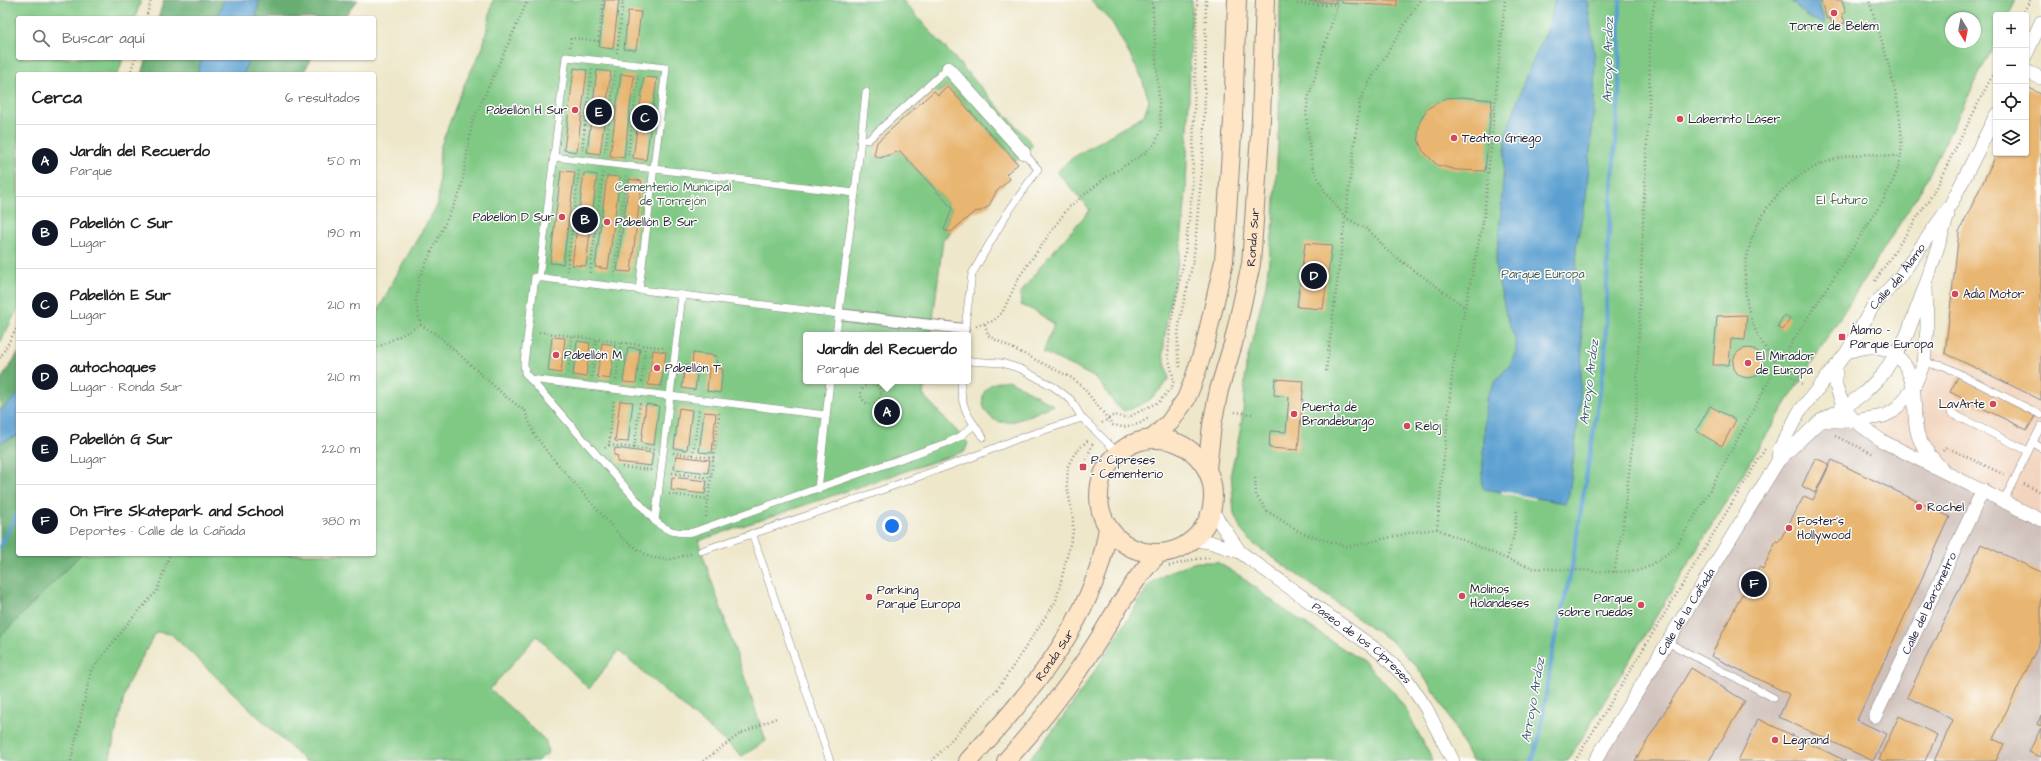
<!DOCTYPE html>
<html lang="es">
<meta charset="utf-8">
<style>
body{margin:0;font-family:"Architects Daughter",sans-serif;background:#f6f6f6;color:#202124}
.controls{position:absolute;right:12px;top:12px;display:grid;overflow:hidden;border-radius:4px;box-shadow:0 1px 3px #0004}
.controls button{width:36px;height:36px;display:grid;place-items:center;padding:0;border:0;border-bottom:1px solid #e0e0e0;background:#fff;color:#202124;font:20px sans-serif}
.compass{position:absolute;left:1945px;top:12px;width:36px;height:36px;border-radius:50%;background:#fff;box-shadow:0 1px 3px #0004;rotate:170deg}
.you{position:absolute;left:892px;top:526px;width:14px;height:14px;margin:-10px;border:3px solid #fff;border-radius:50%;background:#1a73e8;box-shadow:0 0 0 6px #1a73e833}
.badge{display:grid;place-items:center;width:26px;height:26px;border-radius:50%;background:#111827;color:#fff;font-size:13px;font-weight:700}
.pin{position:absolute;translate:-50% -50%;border:2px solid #fff;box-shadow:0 1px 4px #0006}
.popup{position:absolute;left:803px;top:332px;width:168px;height:52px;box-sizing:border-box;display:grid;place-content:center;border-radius:4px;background:#fff;filter:drop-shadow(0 1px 3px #0005);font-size:13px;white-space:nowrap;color:#757577}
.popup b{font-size:15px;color:#202124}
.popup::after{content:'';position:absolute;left:50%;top:100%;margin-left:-8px;border:8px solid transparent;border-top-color:#fff}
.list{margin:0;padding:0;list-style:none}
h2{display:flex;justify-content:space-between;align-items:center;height:52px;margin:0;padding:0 16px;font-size:17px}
h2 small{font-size:13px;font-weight:400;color:#757577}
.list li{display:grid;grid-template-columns:26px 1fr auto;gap:12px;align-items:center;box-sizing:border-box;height:72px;padding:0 16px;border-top:1px solid #e0e0e0}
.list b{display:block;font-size:15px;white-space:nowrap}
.list p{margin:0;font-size:13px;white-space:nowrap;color:#757577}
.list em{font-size:13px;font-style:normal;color:#757577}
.icon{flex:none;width:22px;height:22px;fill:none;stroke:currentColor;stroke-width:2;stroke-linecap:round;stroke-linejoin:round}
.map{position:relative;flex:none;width:2041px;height:761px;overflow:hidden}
.search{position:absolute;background:#fff;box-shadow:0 1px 3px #0004;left:16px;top:16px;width:360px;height:44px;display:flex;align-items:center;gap:10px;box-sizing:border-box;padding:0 14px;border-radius:4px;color:#757577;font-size:15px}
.panel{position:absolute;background:#fff;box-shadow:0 1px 3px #0004;left:16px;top:72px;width:360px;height:484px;border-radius:4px}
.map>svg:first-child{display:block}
.built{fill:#f2d4be}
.industrial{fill:#cfc0ba}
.green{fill:#80c985;stroke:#517660;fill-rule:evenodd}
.forest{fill:#68ad72;stroke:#456856}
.water{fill:#5ca0d1;stroke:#3f6186}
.pier{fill:#eee7ca}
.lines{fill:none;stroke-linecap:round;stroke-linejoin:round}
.stream{stroke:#5ca0d1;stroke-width:4.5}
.building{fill:#e9b671}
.service-casing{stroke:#888482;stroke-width:8}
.pedestrian-casing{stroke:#888482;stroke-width:12}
.minor-casing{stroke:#888482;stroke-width:14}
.secondary-casing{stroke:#888482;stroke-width:20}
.path{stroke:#888482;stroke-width:2.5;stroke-dasharray:1 3;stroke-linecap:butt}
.service{stroke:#fff;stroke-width:7}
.pedestrian{stroke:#fff;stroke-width:10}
.minor{stroke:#fff;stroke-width:13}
.secondary{stroke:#fde5c5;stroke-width:18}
.poi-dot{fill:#d1495b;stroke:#fdfcf7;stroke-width:1.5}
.labels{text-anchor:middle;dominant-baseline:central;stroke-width:3;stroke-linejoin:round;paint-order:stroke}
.poi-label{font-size:12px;fill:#22223b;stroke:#fdfcf7;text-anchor:start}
.park-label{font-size:12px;fill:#435c55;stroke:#fdfcf7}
.street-label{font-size:12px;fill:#22223b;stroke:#fdfcf7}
.water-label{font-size:13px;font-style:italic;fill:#3c5b7e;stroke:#fdfcf7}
</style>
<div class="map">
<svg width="2041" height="761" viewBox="0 0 2041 761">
<rect width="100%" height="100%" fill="#fdfcf7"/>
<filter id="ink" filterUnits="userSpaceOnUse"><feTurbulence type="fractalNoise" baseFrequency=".025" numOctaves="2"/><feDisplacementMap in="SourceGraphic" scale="8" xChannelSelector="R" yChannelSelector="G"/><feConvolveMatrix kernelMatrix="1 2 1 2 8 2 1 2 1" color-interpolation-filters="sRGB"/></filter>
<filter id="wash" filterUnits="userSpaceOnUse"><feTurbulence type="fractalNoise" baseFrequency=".012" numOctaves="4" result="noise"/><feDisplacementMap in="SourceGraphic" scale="16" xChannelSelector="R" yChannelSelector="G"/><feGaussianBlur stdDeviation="0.9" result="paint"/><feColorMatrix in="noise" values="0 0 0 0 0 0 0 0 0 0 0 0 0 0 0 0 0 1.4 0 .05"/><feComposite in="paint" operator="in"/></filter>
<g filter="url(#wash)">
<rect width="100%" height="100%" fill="#eee7ca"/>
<polygon class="built" points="1925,350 1945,353 2041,400 2041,520 1855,421 1894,411"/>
<polygon class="industrial" points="1839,420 2041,520 2041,761 1595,761 1778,461 1820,421"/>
<g class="green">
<polygon points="0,0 141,0 135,18 18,18 18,58 123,58 118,74 18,74 18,308 0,343"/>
<polygon points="493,0 902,0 1033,145 1016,161 947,86 877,142 875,156 880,158 900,151 952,208 944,230 951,232 943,240 931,335 806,335 806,381 925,381 923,395 968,443 965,451 698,541 766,741 742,756 618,651 589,689 537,636 490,689 546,741 548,753 537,761 305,761 171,634 156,632 127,685 109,761 0,761 0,637 81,554 374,554 374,319 399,270 438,204 440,148 463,87 483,47"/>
<path d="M1091 0H1192L1186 193 1180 253 1167 318 1163 354 1169 378C1154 399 1147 403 1124 411L1116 405 1096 378 1043 352 1054 324 1035 311 1021 305 1020 294 1043 263 1090 210 1057 172 1069 160 1144 115 1149 101 1141 76 1113 24Z"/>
<path d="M1280 0H2016L2009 15H1996V41L1921 190 1796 387 1568 761H1472L1440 700 1417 667 1392 642 1251 542 1241 530 1234 514 1231 472 1239 437 1243 412 1246 365 1266 285 1274 219 1279 123ZM1951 18H1975V42H1951Z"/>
<path d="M1009 380 1053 405C1038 411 1018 424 1001 422 988 420 978 404 985 391 989 383 1000 381 1009 380Z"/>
<path d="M1197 562H1217L1240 576 1283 609 1365 663 1393 691 1405 708 1433 761H1027C1075 708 1111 645 1149 585 1164 574 1179 567 1197 562Z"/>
</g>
<g class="forest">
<polygon points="164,0 224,0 217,18 158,18"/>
<polygon points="259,0 358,0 343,18 256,18"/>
<polygon points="147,58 202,58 197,74 142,74"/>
<polygon points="249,58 311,58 303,74 243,74"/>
<polygon points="18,353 18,394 0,412 0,381"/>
<polygon points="18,435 18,554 81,554 0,637 0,443"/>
</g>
<g class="water">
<polygon points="224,0 259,0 256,18 217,18"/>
<polygon points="1555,0 1587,0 1595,57 1594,108 1586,198 1576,246 1577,281 1582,342 1580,406 1569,494 1565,503 1484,489 1482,484 1486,398 1497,379 1510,365 1516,352 1516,342 1506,314 1495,265 1499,239 1506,134 1527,73 1547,31"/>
<polygon points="1790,0 1818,0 1825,24 1809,18"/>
<polygon points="202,58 249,58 243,74 197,74"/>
<polygon points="18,394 18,435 0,443 0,412"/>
</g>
<polygon class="pier" points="1502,491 1536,498 1535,500 1501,493"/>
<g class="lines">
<g class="stream">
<polyline points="0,546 18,513"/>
<polyline points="1532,761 1539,739 1554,643 1571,572 1605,359 1608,244 1619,94 1620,0"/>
</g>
</g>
<g id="blocks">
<g class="building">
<polygon points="605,0 619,0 613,49 599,47"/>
<polygon points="1307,0 1336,0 1336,3 1307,1"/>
<polygon points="1342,0 1397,0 1397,6 1342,3"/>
<polygon points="1823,0 1842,0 1846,12 1842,14 1845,23 1833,27 1830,18 1827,19 1821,2"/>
<polygon points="628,11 641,12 636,50 624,49"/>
<polygon points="574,68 587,70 577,152 564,150"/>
<polygon points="597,70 611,72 600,154 587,152"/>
<polygon points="621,74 634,76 624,158 610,156"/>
<polygon points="644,77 657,78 646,160 633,158"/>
<polygon points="947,86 1018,164 1006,174 1010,179 996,192 989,206 981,211 974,212 951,232 944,230 952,208 900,151 880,158 874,155 877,142 934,91 938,95"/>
<polygon points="2029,88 2041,94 2041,400 1945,353 1959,232 1997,153 2026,153 2026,94"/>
<polygon points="1462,97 1492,100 1485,171 1457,170 1437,165 1423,151 1419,142 1418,133 1420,121 1427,109 1445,98"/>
<polygon points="561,171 575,172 563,264 550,263"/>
<polygon points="584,173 597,175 586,266 572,265"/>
<polygon points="607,176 620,177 608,269 595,267"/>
<polygon points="629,179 642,181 631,272 617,271"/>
<polygon points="1305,243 1332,245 1323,309 1297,307"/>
<polygon points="1747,315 1745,340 1731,339 1729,365 1713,365 1717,316"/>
<polygon points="1784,315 1790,319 1783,330 1777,327"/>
<polygon points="552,337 565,338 561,373 548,371"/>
<polygon points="577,341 590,343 586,377 573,375"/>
<polygon points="602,343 615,345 610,379 597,377"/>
<polygon points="628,347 640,349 636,383 623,382"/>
<circle cx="1748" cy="363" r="15"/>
<polygon points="653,350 666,352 661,386 648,385"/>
<polygon points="693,353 717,356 716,368 723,369 720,393 707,391 709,368 698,367 695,390 682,388 685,365 692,366"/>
<polygon points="1958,377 2035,416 2027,430 1950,392"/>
<polygon points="1275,379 1304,381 1298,450 1269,448 1270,431 1286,432 1289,397 1274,395"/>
<polygon points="620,401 633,402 628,442 615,441"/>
<polygon points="646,404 659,406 654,445 641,443"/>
<polygon points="1710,406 1736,420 1722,446 1696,431"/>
<polygon points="679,408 692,410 687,450 674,448"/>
<polygon points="704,412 716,413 712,453 699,452"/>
<polygon points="615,448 653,453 651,466 617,462 618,456 614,455"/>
<polygon points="676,456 710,460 708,473 674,469"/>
<polygon points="1815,458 1829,464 1815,493 1802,486"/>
<polygon points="1832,460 1950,517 1857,720 1886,734 1873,761 1779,717 1789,694 1711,656 1742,594 1745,595 1759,567 1763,569 1776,541 1779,542 1804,496 1813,500"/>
<polygon points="672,477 707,481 705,494 671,490"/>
<polygon points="1981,544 2041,572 2041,640 1993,739 2004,744 1996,761 1934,761 1953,720 1907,697"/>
<polygon points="1691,668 1745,701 1709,761 1635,761"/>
<polygon points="1899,716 1937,735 1925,761 1883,761 1879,759"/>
<polygon points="2041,716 2041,726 2037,724"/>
<polygon points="1758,719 1846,761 1738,761"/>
<polygon points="2041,728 2041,757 2029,752"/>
</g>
</g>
</g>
<g filter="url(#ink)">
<use href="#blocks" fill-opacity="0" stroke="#888482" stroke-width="1"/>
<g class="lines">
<defs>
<g id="service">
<polyline points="861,139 868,140 948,68"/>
<polyline points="554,157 855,193"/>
<polyline points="539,278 566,57 666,68 639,290"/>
<path d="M839 314 535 277 524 363 525 373 655 521C668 532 677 534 693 532L949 442 961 436 974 425"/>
<polyline points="836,335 855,193 866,92"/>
<polyline points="964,335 972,274 1006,215 1038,169 1024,153"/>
<polyline points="968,361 1002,363 1021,369 1054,387 1071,400 1082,418 1118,453"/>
<polyline points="1924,363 1944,366 2041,415"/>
<polyline points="530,379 826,415"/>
<path d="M961 381C960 406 968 417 983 437"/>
<polyline points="1951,413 2028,451"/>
<polyline points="2033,442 2041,448"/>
<polyline points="818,489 830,381"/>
<polyline points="2004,500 2041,426"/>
<polyline points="655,521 682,295"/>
<polyline points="752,533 830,761"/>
<polyline points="701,551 857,499 970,458 1017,439 1082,418"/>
<polyline points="1667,642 1774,698"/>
</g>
<polyline id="pedestrian" points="839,314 964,329"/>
<g id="minor">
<polyline points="2026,55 2041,22"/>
<polyline points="948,68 1024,153"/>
<polyline points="2026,71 2041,78"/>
<path d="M1847 352C1882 339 1906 351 1913 388 1916 403 1913 420 1918 435 1922 448 1933 459 1943 470"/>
<polyline points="1836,366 1836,386 1844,408 1855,421 1882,441 2041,520"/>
<polyline points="1824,421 1855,421 1884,416 1894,411 1913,389 1924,363 1927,328 1926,284 1948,215"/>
<path id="s1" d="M1778 461 1779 450 1799 412 1847 352 1873 306 1899 278 1951 204 1996 115"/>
<polyline points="1212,511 1240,552"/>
<path id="s2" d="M1194 540 1210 542 1240 552 1381 653 1406 678 1426 708 1453 761"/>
<path id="s3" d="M1875 717 1983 490"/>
<path id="s4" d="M1595 761 1778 461 1820 421 1844 408 1864 393 1883 374 1906 337 1926 284"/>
</g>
<g id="secondary">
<circle cx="1156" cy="496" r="57"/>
<polyline points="1152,439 1170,422 1186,399 1193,382 1205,345 1224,261 1233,119 1237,0"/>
<path id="s5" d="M1207 469 1212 425 1219 390 1233 344 1251 264 1261 120 1265 0"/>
<path id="s6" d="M968 761C1020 705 1073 644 1098 571 1103 557 1105 543 1108 529"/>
<path d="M1006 761C1033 731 1059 699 1082 665 1108 628 1126 587 1158 554"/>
</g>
</defs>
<use href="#service" class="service-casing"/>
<use href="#pedestrian" class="pedestrian-casing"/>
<use href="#minor" class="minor-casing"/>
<use href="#secondary" class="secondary-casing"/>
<g class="path">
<polyline points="1297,0 1297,4 1339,5"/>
<polyline points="1339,0 1308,99 1306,115 1312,166 1325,192 1346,218 1367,229 1377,238 1386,250 1465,307"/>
<polyline points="2022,15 2030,0"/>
<polyline points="146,18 151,0"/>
<polyline points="570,47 571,38 598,41 603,0"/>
<polyline points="617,53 623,0"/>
<polyline points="130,74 135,58"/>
<polyline points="582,150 592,69"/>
<polyline points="605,152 615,72"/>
<polyline points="628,155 638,75"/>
<polyline points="567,271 579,170"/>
<polyline points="590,273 603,173"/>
<polyline points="614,276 626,176"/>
<polyline points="1875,281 1932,195 1996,68"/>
<polyline points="985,324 988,335 994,339 1072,378 1082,386 1113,425 1123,427 1139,424 1150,417"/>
<polyline points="421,325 416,302 419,278 461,190 472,123 528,0"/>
<polyline points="976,326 993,321 1002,313 1019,277 1068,208 1105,178 1142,155 1155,144 1161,128 1152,0"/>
<polyline points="539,332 665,348"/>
<polyline points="851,335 852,327"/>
<polyline points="374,349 421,325 439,336 505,396 525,411 534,434 549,454 622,538 649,557 668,560 691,554"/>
<polyline points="0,358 18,326"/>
<path d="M1180 367C1172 331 1187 296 1193 260 1196 240 1197 220 1199 200 1206 134 1205 66 1206 0"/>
<polyline points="1326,371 1360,101 1368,84 1420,0"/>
<polyline points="568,373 572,336"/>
<polyline points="592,377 596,340"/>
<polyline points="616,380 621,343"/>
<polyline points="642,382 645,346"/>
<circle cx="871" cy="394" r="10"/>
<path d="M1802 384C1713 326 1732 193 1832 160 1854 152 1878 154 1901 157"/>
<polyline points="1235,412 1252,414"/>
<polyline points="1102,423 1114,415 1127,418 1160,401 1172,387 1174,380 1168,355 1170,327 1184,260 1192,193 1197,0"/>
<polyline points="1835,436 1874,454"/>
<polyline points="609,445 654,450"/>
<polyline points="605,448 609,445 614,399"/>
<polyline points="634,448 640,403"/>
<polyline points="1943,451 1946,447 2005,475"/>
<polyline points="673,453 714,458"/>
<polyline points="693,455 699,410"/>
<polyline points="622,467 651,470"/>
<polyline points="1083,467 1093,443"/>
<polyline points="672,473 711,478"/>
<path d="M1255 478 1256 495 1267 511 1300 532 1348 547 1413 532 1437 529 1507 559 1533 568 1614 572 1637 571 1650 566 1675 548 1704 501 1778 364 1884 199C1890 186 1899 171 1901 156 1905 107 1883 46 1869 0"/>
<polyline points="2024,484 2041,492"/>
<polyline points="669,494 708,499"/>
<polyline points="706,517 719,413"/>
<polyline points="1437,529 1453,366 1484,217 1505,0"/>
<polyline points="1507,559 1514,535 1517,508"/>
<polyline points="1169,566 1196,559 1211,558"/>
<polyline points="1614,572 1622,532 1636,413 1644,198 1649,107 1650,29 1655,0"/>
<polyline points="71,761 91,671 128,623 157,591 170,554"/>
<polyline points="703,761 740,734 776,718"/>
<polyline points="932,761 1000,686 1056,601 1073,532 1073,519 1067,485 1068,466 1074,454 1089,439"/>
<polyline points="1575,761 1765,449"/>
</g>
<use href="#service" class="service"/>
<use href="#pedestrian" class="pedestrian"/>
<use href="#minor" class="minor"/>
<use href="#secondary" class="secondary"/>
</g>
</g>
<g class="poi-dot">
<circle cx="1834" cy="13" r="4"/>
<circle cx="575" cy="110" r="4"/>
<circle cx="1680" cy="119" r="4"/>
<circle cx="1454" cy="138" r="4"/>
<circle cx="562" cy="217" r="4"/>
<circle cx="607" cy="222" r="4"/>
<circle cx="1955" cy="294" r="4"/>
<rect x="1838" y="333" width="8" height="8" rx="2"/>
<circle cx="556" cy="355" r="4"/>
<circle cx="1748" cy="363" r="4"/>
<circle cx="657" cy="368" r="4"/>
<circle cx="1993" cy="404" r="4"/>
<circle cx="1294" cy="414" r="4"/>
<circle cx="1407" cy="426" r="4"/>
<rect x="1079" y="463" width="8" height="8" rx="2"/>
<circle cx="1919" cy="507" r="4"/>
<circle cx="1789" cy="528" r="4"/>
<circle cx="1462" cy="596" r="4"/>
<circle cx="869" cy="597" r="4"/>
<circle cx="1641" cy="605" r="4"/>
<circle cx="1775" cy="740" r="4"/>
</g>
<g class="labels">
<g class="poi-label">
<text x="1834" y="26" text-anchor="middle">Torre de Belém</text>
<text x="567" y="110" text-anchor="end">Pabellón H Sur</text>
<text x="1688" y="119">Laberinto Láser</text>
<text x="1462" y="138">Teatro Griego</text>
<text x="554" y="217" text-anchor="end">Pabellón D Sur</text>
<text x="615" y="222">Pabellón B Sur</text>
<text x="1963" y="294">Adia Motor</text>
<text x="1850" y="330">Álamo -<tspan x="1850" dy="14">Parque Europa</tspan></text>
<text x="564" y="355">Pabellón M</text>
<text x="1756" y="356">El Mirador<tspan x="1756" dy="14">de Europa</tspan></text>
<text x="665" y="368">Pabellón T</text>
<text x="1985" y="404" text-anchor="end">LavArte</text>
<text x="1302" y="407">Puerta de<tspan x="1302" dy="14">Brandeburgo</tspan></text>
<text x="1415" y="426">Reloj</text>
<text x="1091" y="460">Pº Cipreses<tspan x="1091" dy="14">- Cementerio</tspan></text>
<text x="1927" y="507">Rochel</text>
<text x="1797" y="521">Foster's<tspan x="1797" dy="14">Hollywood</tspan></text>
<text x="1470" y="589">Molinos<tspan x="1470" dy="14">Holandeses</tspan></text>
<text x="877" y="590">Parking<tspan x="877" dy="14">Parque Europa</tspan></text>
<text x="1633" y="598" text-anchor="end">Parque<tspan x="1633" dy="14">sobre ruedas</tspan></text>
<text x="1783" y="740">Legrand</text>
</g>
<g class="park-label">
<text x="673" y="187">Cementerio Municipal<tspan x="673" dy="14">de Torrejón</tspan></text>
<text x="1842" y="200">El futuro</text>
<text x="1543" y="274">Parque Europa</text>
</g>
<g class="street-label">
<text stroke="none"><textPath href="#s5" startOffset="237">Ronda Sur</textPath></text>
<text stroke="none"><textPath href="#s1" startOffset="222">Calle del Álamo</textPath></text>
<text stroke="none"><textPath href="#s3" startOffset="126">Calle del Barómetro</textPath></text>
<text stroke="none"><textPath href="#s4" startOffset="175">Calle de la Cañada</textPath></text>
<text stroke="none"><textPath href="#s2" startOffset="200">Paseo de los Cipreses</textPath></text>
<text stroke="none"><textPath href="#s6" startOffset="137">Ronda Sur</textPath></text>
</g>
<g class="water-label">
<text transform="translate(1608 60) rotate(-89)">Arroyo Ardoz</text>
<text transform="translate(1589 382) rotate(-83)">Arroyo Ardoz</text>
<text transform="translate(1533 700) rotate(-80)">Arroyo Ardoz</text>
</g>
</g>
</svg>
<div class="controls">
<button>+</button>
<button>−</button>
<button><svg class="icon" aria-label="locate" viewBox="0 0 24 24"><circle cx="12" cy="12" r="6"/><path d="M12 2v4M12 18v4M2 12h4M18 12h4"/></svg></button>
<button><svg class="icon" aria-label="layers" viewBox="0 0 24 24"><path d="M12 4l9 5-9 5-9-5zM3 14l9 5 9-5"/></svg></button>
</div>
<svg class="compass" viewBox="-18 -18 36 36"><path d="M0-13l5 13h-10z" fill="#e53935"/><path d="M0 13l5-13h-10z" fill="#757577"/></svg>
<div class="you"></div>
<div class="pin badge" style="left:887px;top:412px">A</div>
<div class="popup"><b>Jardín del Recuerdo</b>Parque</div>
<div class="pin badge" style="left:585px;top:220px">B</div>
<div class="pin badge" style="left:645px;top:118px">C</div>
<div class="pin badge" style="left:1314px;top:276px">D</div>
<div class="pin badge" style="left:599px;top:112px">E</div>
<div class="pin badge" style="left:1754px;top:584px">F</div>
<div class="search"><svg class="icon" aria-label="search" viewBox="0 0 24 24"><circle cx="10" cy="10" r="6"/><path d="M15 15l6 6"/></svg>Buscar aquí</div>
<section class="panel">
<h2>Cerca<small>6 resultados</small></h2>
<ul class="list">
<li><span class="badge">A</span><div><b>Jardín del Recuerdo</b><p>Parque</p></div><em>50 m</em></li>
<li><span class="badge">B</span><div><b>Pabellón C Sur</b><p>Lugar</p></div><em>190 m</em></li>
<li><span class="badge">C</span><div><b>Pabellón E Sur</b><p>Lugar</p></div><em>210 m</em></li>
<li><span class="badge">D</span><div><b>autochoques</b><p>Lugar · Ronda Sur</p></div><em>210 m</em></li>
<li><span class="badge">E</span><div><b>Pabellón G Sur</b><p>Lugar</p></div><em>220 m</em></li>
<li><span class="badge">F</span><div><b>On Fire Skatepark and School</b><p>Deportes · Calle de la Cañada</p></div><em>380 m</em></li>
</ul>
</section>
</div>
